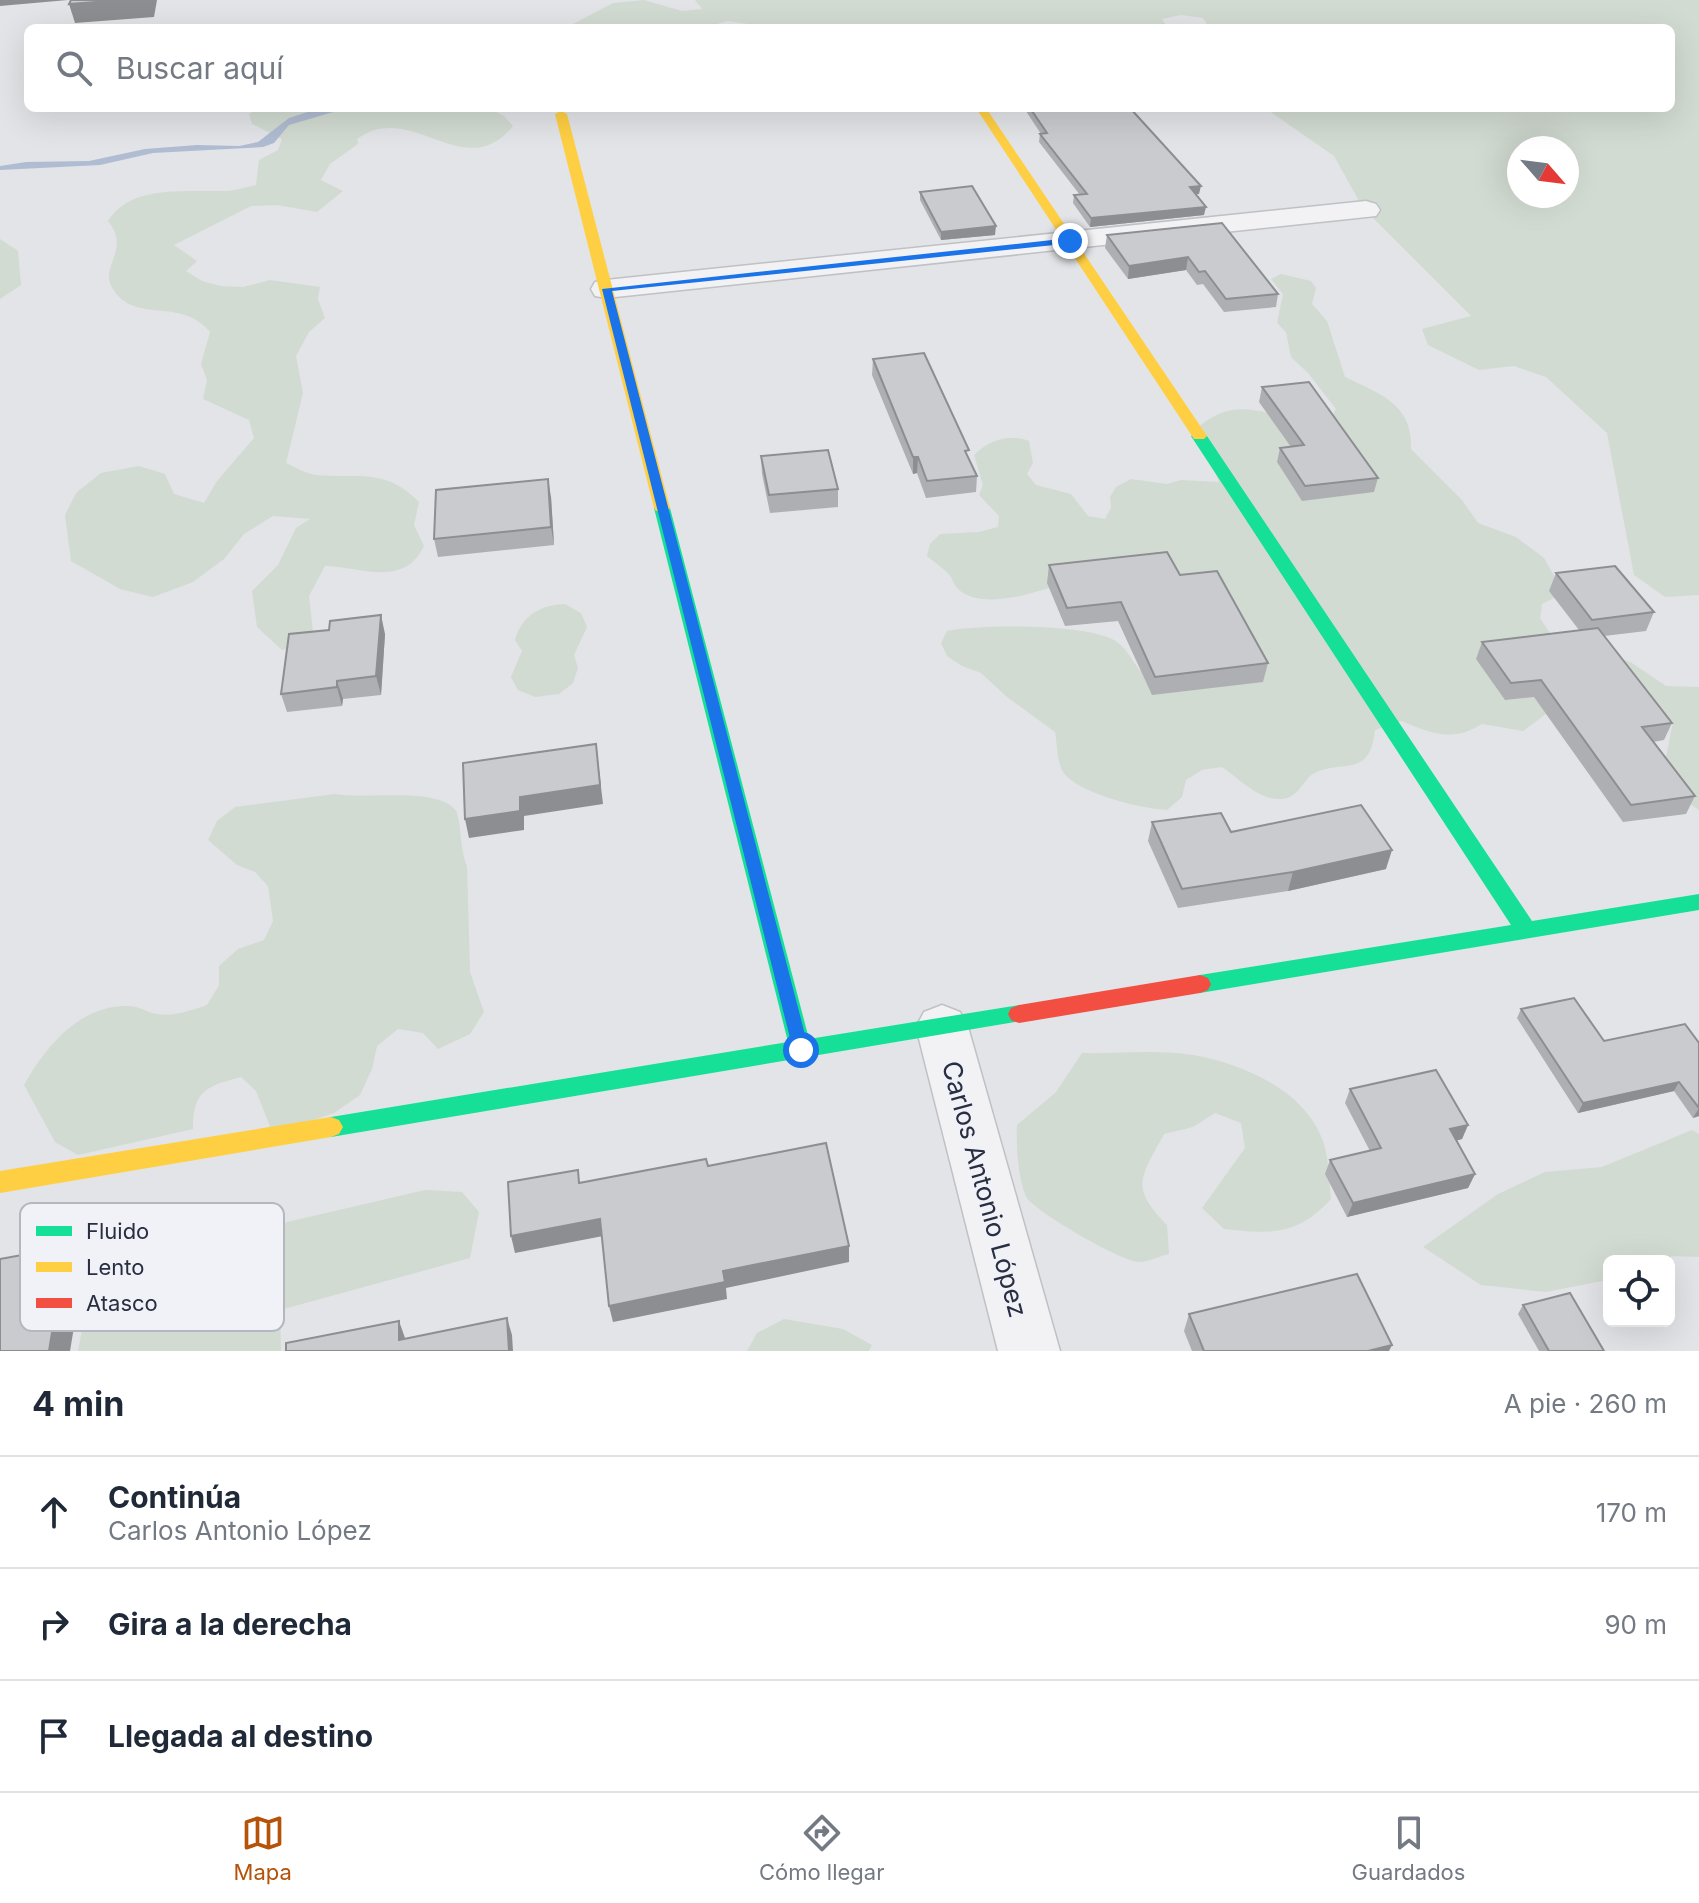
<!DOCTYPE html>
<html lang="es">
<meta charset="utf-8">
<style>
body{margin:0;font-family:Inter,sans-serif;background:#f2f2f3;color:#1f2937}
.controls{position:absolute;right:24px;bottom:24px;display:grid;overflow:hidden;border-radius:12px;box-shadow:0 8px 32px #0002}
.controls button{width:72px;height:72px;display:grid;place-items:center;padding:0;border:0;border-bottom:2px solid #e0e1e3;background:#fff;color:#1f2937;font:40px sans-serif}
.compass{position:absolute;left:1507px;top:136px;width:72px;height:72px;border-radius:50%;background:#fff;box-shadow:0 8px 32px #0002;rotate:118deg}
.stop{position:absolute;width:24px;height:24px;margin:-18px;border:6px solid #1a73e8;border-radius:50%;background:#fff}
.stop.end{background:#1a73e8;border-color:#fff;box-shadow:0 2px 8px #0008}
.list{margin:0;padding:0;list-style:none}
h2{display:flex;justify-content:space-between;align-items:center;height:104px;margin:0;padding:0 32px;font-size:34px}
h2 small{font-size:26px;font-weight:400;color:#747a83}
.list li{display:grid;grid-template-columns:52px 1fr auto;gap:24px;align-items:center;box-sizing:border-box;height:112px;padding:0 32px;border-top:2px solid #e0e1e3}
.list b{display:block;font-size:30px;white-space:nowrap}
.list p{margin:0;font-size:26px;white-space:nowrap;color:#747a83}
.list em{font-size:26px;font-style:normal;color:#747a83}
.icon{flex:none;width:44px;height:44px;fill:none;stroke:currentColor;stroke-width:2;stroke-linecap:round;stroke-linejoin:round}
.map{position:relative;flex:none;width:1699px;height:1351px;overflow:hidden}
.search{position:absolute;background:#fff;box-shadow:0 8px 32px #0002;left:24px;right:24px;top:24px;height:88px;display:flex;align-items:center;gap:20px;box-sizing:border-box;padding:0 28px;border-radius:12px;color:#747a83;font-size:30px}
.sheet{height:440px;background:#fff}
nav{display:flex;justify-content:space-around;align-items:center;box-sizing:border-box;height:112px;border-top:2px solid #e0e1e3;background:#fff;font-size:22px;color:#747a83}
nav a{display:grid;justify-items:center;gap:4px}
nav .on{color:#b45309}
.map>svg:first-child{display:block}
.green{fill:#d2dbd2;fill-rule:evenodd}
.water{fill:#b0bcd2}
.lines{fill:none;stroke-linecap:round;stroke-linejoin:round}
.street-casing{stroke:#bfc1c5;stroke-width:3}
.street{fill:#f2f2f4;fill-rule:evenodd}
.fast{fill:#16e098;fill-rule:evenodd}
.slow{fill:#ffcf43;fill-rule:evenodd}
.jam{fill:#f24e42;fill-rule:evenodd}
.wall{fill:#aeafb2}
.shaded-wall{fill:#8d8e91}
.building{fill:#cacbcf;stroke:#8d8e91;stroke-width:2}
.route{fill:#1a73e8}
.labels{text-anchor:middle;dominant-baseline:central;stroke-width:8;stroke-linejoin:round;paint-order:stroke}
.near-street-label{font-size:26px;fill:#292e41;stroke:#f0f2f7}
.key{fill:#f0f2f7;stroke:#b4b7c0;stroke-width:2}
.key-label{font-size:22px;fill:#292e41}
</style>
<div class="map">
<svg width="1699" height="1351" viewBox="0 0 1699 1351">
<rect width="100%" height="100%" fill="#e2e4e7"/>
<g class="green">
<path d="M644 0 682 11 702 9 695 0H1699V595L1665 597 1634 575 1607 433 1546 377 1514 366 1479 370 1428 345 1422 329 1471 316 1363 208 1334 156 1265 108H1671V28H1209L1203 18 1181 15 1162 19 1168 28H774L728 21 710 26 715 28H573V24L613 3ZM1519 148H1567V196H1519Z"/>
<path d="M259 108H488L504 116 513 126C464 186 412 99 357 139L358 144 330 164 321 180 343 191 317 212 277 205 251 206 174 245 197 261 186 271 202 281 221 286 243 287 270 280 320 287 318 299 325 318 309 332 296 356 303 393 286 463C295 467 306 474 316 475 357 479 385 467 419 502L414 525 424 546C404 589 358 566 325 566L309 596 314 641 282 650 257 627 252 591 278 565 296 528 310 519 273 516 244 534 224 559 193 582 153 597 120 589 71 561 65 515 76 493 101 473 139 466 165 474 174 494 204 503 217 481 254 438 249 420 203 399 207 380 201 364 210 332C181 296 135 325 113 289 98 266 132 250 108 221 130 184 188 192 225 191 235 191 246 187 256 185L259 160 278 150 282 139 252 124 249 114Z"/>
<polygon points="0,239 18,251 21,285 0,299"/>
<path d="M1281 274 1311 281 1316 288 1312 304 1327 321 1345 377C1380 394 1413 404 1411 449L1462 500 1478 523 1516 537 1544 558 1560 586 1556 597 1542 604 1540 618 1550 633 1570 643 1592 647 1632 663 1666 686 1699 687V810L1676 794 1662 777 1673 722 1657 707 1550 711 1523 731 1482 724C1454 742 1431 734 1402 721L1375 730C1370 780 1341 758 1313 774 1301 782 1299 798 1281 799 1258 800 1240 779 1222 767L1202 770 1186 780 1182 797 1167 810C1143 809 1074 793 1062 770 1057 760 1057 743 1055 732L1007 697 981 673 962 666 947 656 941 643 947 631C981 624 1081 624 1112 639 1135 651 1130 673 1164 687L1087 575C1056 585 984 616 957 588 954 585 953 580 951 577 945 569 935 563 927 556L930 544 940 534 979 532 998 527 999 516 979 495 983 485 974 455C990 439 1009 434 1029 441L1033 463 1027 474 1036 485 1071 494 1088 516 1105 519 1111 508 1110 497 1116 487 1131 479 1167 484 1181 480 1219 482 1197 428C1228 403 1244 408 1280 415 1296 418 1314 417 1331 418L1336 409 1308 373 1291 357 1286 332 1277 323 1283 294 1271 279Z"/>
<path d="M565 604 581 613 587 627 574 655 578 668 573 683 559 694 535 697 518 690 511 677 522 651 515 640C522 615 541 605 565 604Z"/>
<path d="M335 794C366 800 439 786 456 811 461 819 460 851 467 866L470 972 484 1012 470 1034 438 1049 423 1033 398 1029 377 1046 372 1069 360 1095 334 1113 273 1134 256 1091 241 1077C206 1086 193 1091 193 1129L78 1155 55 1142 24 1085C46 1046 80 1005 128 1006 137 1006 144 1010 152 1013 171 1018 189 1011 207 1005L219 985V966L238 949 264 940 273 921 268 886 255 872 237 865 208 840 217 821 235 807Z"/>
<path d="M1082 1053C1118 1054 1158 1049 1193 1055 1244 1064 1307 1091 1324 1144 1329 1161 1329 1182 1331 1199 1297 1236 1271 1234 1224 1229L1202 1208 1245 1148 1241 1123 1215 1113 1193 1127 1164 1134C1141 1177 1129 1187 1167 1225L1169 1254C1160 1256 1148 1262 1139 1262 1122 1262 1036 1212 1027 1198 1018 1181 1016 1143 1017 1125L1056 1092Z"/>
<polygon points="1692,1130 1699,1134 1699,1257 1671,1256 1669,1269 1669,1261 1609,1261 1609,1285 1602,1281 1546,1292 1481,1285 1423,1247 1498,1194 1545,1172 1602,1167"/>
<polygon points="425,1190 462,1192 479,1212 470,1258 280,1310 281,1351 78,1351 94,1267"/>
<polygon points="784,1319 843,1329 872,1345 869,1351 747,1351 757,1333"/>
</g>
<polygon class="water" points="320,108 347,108 289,125 274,143 263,147 153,153 100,165 0,170 0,166 26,162 89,161 145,149 197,145 239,146 258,142 289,118"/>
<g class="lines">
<defs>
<g id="street">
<polygon points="1366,201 1376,204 1380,210 1376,216 606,298 595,296 591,289 595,282 606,280"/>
<polygon points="942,1005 960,1012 968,1027 1060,1351 998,1351 916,1027 924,1012"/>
</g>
</defs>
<use href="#street" class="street-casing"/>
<use href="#street" class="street"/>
<g class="fast">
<polygon points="1199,431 1207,436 1532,921 1699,894 1699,910 1200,993 1192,990 1189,984 1192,978 1200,975 1511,925 1191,436"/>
<polygon points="662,503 670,508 809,1039 1019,1005 1027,1008 1030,1014 1027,1020 331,1137 323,1134 319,1127 323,1120 331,1117 788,1042 654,508"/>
</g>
<g class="slow">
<polygon points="976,108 986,108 1207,436 1204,439 1194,439"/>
<polygon points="561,111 567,114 670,508 668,511 656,511 654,508 555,114"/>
<polygon points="331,1117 339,1120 343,1127 339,1134 331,1137 0,1193 0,1171"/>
</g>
<polygon class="jam" points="1200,975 1208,978 1211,984 1208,990 1200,993 1019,1023 1011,1020 1008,1014 1011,1008 1019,1005"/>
</g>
<g class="wall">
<polygon points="1024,108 1130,108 1199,194 1196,194 1204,215 1090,227 1073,203 1074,195 1080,195 1039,142 1040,134 1041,134"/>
<polygon points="920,192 995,235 941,240 920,200"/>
<polygon points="1222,223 1278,294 1276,307 1224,312 1203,284 1197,285 1186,270 1128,279 1105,248 1107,235"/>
<polygon points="873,359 969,459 977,476 976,492 926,498 917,473 913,474 872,375"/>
<polygon points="1262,387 1378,478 1374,492 1302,501 1277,462 1280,448 1291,447 1259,402"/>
<polygon points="761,456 838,489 838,507 770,513 762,474"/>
<polygon points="551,497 554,545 438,557 434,539"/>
<polygon points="1049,565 1180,575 1268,663 1263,682 1152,695 1118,621 1065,626 1047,583"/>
<polygon points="1556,573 1654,612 1646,631 1604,636 1672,723 1664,740 1653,742 1695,796 1686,814 1623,822 1534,697 1505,700 1476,659 1482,642 1579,630 1549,591"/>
<polygon points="385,634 381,695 343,699 342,706 287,712 281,694"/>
<polygon points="1152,822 1231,832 1386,869 1288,891 1178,908 1148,841"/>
<polygon points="1521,1009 1604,1041 1699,1043 1699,1116 1693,1118 1674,1091 1578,1113 1517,1018"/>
<polygon points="1350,1089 1468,1125 1462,1139 1456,1141 1475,1174 1468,1188 1347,1217 1325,1174 1330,1160 1370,1151 1345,1103"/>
<polygon points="1523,1305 1604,1351 1539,1351 1518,1314"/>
<polygon points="1189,1314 1389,1351 1192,1351 1184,1331"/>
</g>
<g class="shaded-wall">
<polygon points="0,0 68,0 0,6"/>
<polygon points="122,0 157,0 154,17 75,23 69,4"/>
<polygon points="1201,186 1199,194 1189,195 1190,187"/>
<polygon points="1206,207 1204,215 1090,227 1091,218"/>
<polygon points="996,226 995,235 941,240 941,232"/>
<polygon points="1188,257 1186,270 1128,279 1129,266"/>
<polygon points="913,457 918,457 917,473 913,474"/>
<polygon points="548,479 551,497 554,545 551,527"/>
<polygon points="381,615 385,634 381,695 376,676"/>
<polygon points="337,681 343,699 342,706 337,687"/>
<polygon points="596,744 603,804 524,816 524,830 469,838 465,819"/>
<polygon points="1392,850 1386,869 1288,891 1293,872"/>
<polygon points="1679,1082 1674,1091 1578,1113 1583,1103"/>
<polygon points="1699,1108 1699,1116 1693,1118"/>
<polygon points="1468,1125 1462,1139 1443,1144 1450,1129"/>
<polygon points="1475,1174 1468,1188 1347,1217 1353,1203"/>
<polygon points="600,1219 603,1236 515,1253 511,1236"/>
<polygon points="849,1246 849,1262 726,1288 727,1299 613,1322 609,1306 723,1271"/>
<polygon points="66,1247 83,1273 70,1351 49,1351"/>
<polygon points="507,1318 512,1335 513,1351 509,1351"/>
<polygon points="399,1321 405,1338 399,1340"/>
<polygon points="1392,1345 1389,1351 1368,1351"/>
</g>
<g class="building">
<polygon points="71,0 122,0 69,4"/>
<polygon points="1030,108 1130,108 1201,186 1190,187 1206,207 1091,218 1074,195 1087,194 1040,134 1047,133"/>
<polygon points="972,186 996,226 941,232 920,192"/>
<polygon points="1222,223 1278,294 1226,299 1205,271 1199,272 1188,257 1129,266 1107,235"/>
<polygon points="924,353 969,450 965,451 977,476 927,481 918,457 913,457 873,359"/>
<polygon points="1309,382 1378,478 1305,486 1280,448 1304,445 1262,387"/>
<polygon points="828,450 838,489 769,495 761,456"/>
<polygon points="548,479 551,527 434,539 436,490"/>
<polygon points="1167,552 1180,575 1217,571 1268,663 1155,677 1121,602 1067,608 1049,565"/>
<polygon points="1615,566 1654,612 1592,620 1556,573"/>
<polygon points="381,615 376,676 337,681 337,687 281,694 289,634 329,630 330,621"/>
<polygon points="1598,628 1672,723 1642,727 1695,796 1631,805 1541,680 1511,683 1482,642"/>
<polygon points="596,744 600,785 520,797 520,811 465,819 463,763"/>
<polygon points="1361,805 1392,850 1293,872 1182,889 1152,822 1221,813 1231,832"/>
<polygon points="1574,998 1604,1041 1685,1024 1699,1043 1699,1108 1679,1082 1583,1103 1521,1009"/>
<polygon points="1436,1070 1468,1125 1450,1129 1475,1174 1353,1203 1330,1160 1381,1148 1350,1089"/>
<polygon points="826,1143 849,1246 723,1271 725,1282 609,1306 600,1219 511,1236 508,1182 578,1170 579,1183 706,1159 708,1166"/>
<polygon points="66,1247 49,1351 0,1351 0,1259"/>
<polygon points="1357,1274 1392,1345 1368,1351 1204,1351 1189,1314"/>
<polygon points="1570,1293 1604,1351 1549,1351 1523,1305"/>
<polygon points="507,1318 509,1351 286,1351 286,1343 399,1321 399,1340"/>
</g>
<polygon class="route" points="1070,238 1073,243 612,291 809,1050 801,1057 793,1050 602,289"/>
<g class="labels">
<g class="near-street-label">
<text transform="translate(985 1189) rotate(75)">Carlos Antonio López</text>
</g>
</g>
<rect x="20" y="1203" width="264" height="128" rx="12" class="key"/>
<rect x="36" y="1226" width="36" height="10" fill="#16e098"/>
<rect x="36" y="1262" width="36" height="10" fill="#ffcf43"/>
<rect x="36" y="1298" width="36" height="10" fill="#f24e42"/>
<g class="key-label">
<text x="86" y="1239">Fluido</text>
<text x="86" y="1275">Lento</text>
<text x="86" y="1311">Atasco</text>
</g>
</svg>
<div class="controls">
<button><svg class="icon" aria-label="locate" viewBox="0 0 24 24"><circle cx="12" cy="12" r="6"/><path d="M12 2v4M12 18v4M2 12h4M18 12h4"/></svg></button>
</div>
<svg class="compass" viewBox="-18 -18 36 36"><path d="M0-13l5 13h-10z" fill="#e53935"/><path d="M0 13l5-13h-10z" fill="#747a83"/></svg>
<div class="stop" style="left:801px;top:1050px"></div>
<div class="stop end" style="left:1070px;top:241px"></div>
<div class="search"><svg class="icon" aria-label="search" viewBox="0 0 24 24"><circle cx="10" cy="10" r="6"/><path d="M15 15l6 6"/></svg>Buscar aquí</div>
</div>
<section class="sheet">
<h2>4 min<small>A pie · 260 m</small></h2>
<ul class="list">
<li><svg class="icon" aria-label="ahead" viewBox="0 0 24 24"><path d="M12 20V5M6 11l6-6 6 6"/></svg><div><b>Continúa</b><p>Carlos Antonio López</p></div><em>170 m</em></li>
<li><svg class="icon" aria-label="right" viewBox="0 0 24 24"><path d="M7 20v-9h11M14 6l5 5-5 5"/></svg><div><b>Gira a la derecha</b></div><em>90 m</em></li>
<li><svg class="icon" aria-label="arrive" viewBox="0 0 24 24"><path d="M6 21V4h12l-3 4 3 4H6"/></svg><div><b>Llegada al destino</b></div></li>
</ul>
</section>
<nav>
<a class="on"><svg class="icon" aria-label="map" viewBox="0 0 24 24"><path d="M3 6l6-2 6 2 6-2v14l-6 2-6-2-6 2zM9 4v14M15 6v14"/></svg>Mapa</a>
<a><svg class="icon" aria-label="directions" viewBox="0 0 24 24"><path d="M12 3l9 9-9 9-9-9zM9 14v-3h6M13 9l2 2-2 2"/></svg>Cómo llegar</a>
<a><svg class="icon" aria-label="saved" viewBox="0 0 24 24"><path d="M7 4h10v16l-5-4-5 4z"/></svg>Guardados</a>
</nav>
